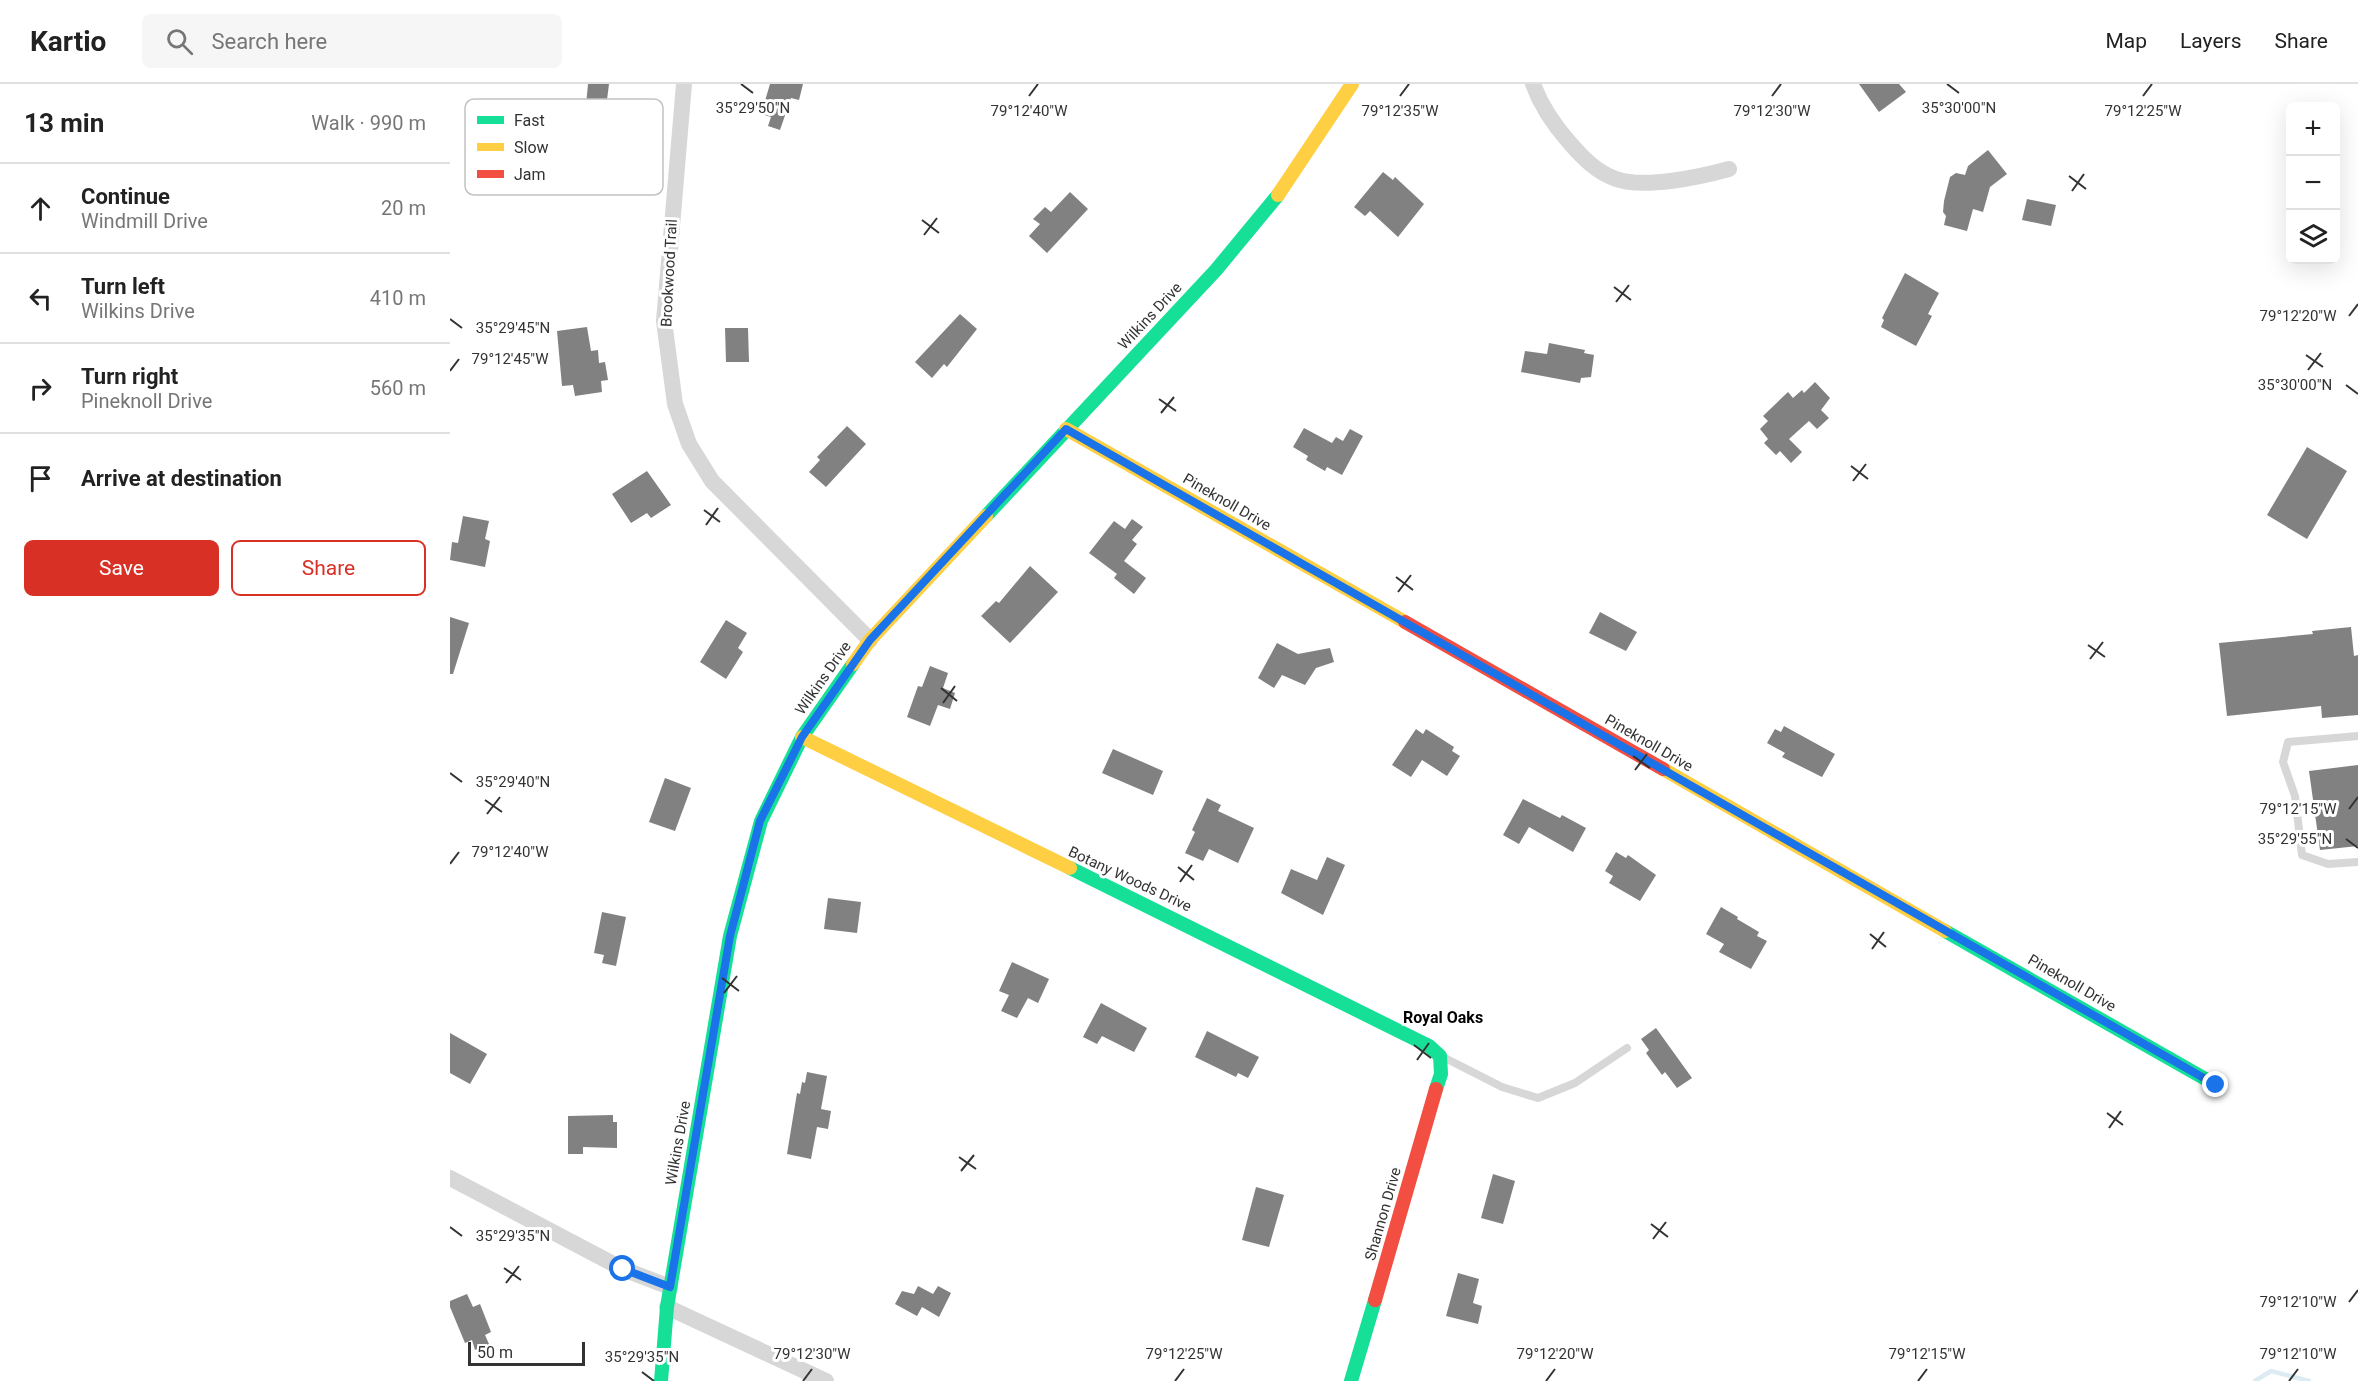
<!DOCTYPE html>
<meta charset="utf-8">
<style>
body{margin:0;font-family:Roboto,sans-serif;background:#f6f6f6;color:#222}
.controls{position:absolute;right:18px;top:18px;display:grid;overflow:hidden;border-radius:9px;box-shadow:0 6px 24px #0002}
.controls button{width:54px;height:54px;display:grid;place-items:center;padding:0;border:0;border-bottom:2px solid #e0e0e0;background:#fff;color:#222;font:30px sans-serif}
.scale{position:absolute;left:18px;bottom:15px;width:117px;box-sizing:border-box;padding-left:6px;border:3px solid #333;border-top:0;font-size:16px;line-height:21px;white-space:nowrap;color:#333;-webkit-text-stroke:4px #fff;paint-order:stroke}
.stop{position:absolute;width:18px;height:18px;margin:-14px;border:4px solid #1a73e8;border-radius:50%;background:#fff}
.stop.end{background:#1a73e8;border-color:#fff;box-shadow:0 2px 6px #0008}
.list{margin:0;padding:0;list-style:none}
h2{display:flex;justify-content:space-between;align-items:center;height:78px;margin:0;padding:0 24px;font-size:26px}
h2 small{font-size:20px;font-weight:400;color:#767676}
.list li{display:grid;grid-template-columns:39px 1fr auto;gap:18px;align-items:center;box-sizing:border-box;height:90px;padding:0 24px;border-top:2px solid #e0e0e0}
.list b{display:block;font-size:22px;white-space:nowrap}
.list p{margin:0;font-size:20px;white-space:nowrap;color:#767676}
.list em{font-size:20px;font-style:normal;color:#767676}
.actions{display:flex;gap:12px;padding:18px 24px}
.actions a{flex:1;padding:14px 0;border:2px solid #d93025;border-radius:9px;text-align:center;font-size:21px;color:#d93025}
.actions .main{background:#d93025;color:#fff}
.icon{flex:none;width:33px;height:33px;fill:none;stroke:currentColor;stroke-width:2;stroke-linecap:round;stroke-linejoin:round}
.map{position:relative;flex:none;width:1908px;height:1297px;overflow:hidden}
header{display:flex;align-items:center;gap:36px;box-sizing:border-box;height:84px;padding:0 30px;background:#fff;border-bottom:2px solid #e0e0e0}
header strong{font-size:28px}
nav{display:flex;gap:33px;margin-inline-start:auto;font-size:21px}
.search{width:420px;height:54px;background:#f6f6f6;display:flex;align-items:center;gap:15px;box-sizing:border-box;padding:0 21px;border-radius:9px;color:#767676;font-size:22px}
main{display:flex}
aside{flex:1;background:#fff}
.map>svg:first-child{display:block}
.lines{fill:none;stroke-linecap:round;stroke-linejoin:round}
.stream{stroke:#ddebf3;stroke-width:4.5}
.building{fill:#818181}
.lane{stroke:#d7d7d7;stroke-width:8}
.street{stroke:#d7d7d7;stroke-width:16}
.fast{stroke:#16e098;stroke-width:14}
.slow{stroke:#ffcf43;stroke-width:14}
.jam{stroke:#f24e42;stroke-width:14}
.route{stroke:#1a73e8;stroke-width:8}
.ticks{fill:none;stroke:#333;stroke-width:2}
.labels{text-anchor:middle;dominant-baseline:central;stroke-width:6;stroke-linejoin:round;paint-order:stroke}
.street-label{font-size:15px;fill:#333;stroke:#fff}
.neighbourhood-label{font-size:16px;font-weight:bold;fill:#000;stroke:#fff}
.key{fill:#fff;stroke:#c2c2c2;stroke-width:1.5}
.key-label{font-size:16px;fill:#333}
.ticks-label{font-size:15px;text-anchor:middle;fill:#333;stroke:#fff;stroke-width:6;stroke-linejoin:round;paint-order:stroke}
</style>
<header>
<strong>Kartio</strong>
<div class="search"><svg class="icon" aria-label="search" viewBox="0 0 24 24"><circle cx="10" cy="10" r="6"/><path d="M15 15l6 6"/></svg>Search here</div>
<nav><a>Map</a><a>Layers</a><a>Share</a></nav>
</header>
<main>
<aside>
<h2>13 min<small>Walk · 990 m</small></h2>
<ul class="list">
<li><svg class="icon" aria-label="ahead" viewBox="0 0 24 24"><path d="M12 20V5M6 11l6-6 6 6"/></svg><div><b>Continue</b><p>Windmill Drive</p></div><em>20 m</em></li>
<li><svg class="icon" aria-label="left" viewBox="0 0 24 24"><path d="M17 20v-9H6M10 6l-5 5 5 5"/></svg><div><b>Turn left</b><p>Wilkins Drive</p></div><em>410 m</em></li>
<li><svg class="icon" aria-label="right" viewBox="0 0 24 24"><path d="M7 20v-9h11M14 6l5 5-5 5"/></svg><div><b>Turn right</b><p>Pineknoll Drive</p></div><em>560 m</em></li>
<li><svg class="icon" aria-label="arrive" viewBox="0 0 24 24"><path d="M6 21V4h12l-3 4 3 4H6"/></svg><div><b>Arrive at destination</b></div></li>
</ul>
<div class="actions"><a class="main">Save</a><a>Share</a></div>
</aside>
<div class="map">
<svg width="1908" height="1297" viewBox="0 0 1908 1297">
<rect width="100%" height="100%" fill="#fff"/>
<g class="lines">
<polyline class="stream" points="1805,1297 1821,1287 1859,1297"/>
</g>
<g class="building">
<polygon points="138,0 159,0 152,55 133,52"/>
<polygon points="320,0 353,0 349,16 341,14 330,46 318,42 321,33 311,30"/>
<polygon points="1409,0 1449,0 1456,8 1429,28"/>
<polygon points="1538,66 1557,90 1540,103 1533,128 1523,125 1517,147 1494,141 1496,132 1493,128 1494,117 1500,93 1506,89 1515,91 1518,82"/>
<polygon points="933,88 943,96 945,93 974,120 948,153 920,127 915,132 904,123"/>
<polygon points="620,108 638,125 597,169 579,152 590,140 583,135 595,123 601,128"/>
<polygon points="1577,115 1606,121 1601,142 1572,136"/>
<polygon points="1455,189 1489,209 1478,230 1482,232 1466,262 1431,243 1434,236 1432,234"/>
<polygon points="510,230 527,245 497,283 494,280 482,294 465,278"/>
<polygon points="137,243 141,267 148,266 149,279 155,278 158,296 151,297 152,308 125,312 123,301 112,302 107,247"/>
<polygon points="275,244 298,244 299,278 276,278"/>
<polygon points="1099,259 1135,266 1134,269 1144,271 1141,293 1131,294 1130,299 1071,288 1075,267 1097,270"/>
<polygon points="1365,298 1380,314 1371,326 1379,334 1367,345 1359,337 1339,355 1352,368 1341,379 1330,367 1326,371 1314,359 1318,355 1310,345 1318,337 1313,332 1338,308 1343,314 1352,306 1354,309"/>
<polygon points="397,342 416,360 376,403 359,388 370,376 367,373"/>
<polygon points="854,344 882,359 886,353 893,357 900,345 913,352 892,391 877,383 875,387 856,376 858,372 843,363"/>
<polygon points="1857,363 1897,387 1857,455 1817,431"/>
<polygon points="197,387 221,421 201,434 197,429 181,439 162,410"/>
<polygon points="13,432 39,437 35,455 40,457 35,483 0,476 2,458 8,459"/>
<polygon points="682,435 693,443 682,456 687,460 674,477 696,494 684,510 664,494 667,490 639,469 664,437 675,445"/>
<polygon points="580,482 608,508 560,559 531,532 546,517 549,519"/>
<polygon points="1150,528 1187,548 1176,567 1139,549"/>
<polygon points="0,533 19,539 3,590 0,590"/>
<polygon points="276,536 297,549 288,564 293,568 276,595 250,578"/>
<polygon points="1901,543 1904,572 1908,571 1908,631 1872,634 1871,622 1777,632 1769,559 1863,550 1862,547"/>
<polygon points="827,559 848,570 880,564 884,578 866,584 855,601 832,591 824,604 808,594"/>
<polygon points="480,582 498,589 493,604 505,609 500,625 488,621 480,642 457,633 468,602 472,603"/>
<polygon points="1334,642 1385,670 1372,693 1332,673 1335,669 1317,659 1325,645 1331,648"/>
<polygon points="966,645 973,650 976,645 1004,663 1002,667 1010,672 997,692 972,676 961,693 942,681"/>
<polygon points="663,665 713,687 703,711 652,689"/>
<polygon points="1908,681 1908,762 1870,766 1859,687"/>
<polygon points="215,694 241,704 225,747 199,738"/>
<polygon points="757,714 771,721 768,727 804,744 788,779 759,765 753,777 735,769 745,748 742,746"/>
<polygon points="1073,715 1110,734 1112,731 1136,744 1123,768 1079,743 1069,760 1053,751"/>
<polygon points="1166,768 1176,774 1178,771 1206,791 1190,817 1159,799 1163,792 1155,787"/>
<polygon points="877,773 895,781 873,831 831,809 841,785 867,796"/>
<polygon points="378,814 411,818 407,849 374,845"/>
<polygon points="1271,823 1288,833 1287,835 1309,848 1307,852 1317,857 1301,885 1269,868 1274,860 1256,850"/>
<polygon points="152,828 176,833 166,882 152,879 154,871 144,869"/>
<polygon points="562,878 599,895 588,919 578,914 567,934 551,927 559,911 549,907"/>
<polygon points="651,919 697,944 684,968 652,952 647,960 633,953"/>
<polygon points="1206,944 1242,994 1227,1004 1215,988 1212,991 1196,969 1199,966 1191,955"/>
<polygon points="757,947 809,973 798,994 788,989 786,993 745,973"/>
<polygon points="0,949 37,970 20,1000 0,989"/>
<polygon points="357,988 377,992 371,1025 381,1027 378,1045 367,1043 361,1075 337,1070 347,1009 350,1010 352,998 355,999"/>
<polygon points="163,1031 163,1038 167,1038 167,1064 133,1063 133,1070 118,1070 118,1032"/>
<polygon points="1043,1090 1065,1097 1053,1140 1031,1134"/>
<polygon points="806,1103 834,1111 819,1163 792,1156"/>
<polygon points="1008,1189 1029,1195 1023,1219 1032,1222 1028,1240 996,1232"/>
<polygon points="468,1202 483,1210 488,1202 501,1209 489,1233 472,1223 467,1232 445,1220 452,1207 464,1210"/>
<polygon points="17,1210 23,1223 30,1220 41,1248 35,1251 39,1260 25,1266 22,1256 15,1259 0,1223 0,1217"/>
</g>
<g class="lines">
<g class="lane">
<polyline points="1908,652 1838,658 1833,678 1845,712 1852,771 1878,780 1908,778"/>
<polyline points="993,973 1052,1003 1088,1014 1125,999 1177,964"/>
</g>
<g class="street">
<polyline points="234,0 214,237 225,320 239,360 262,397 420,556"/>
<path d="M1083 0C1091 22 1104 41 1119 58 1132 73 1146 88 1166 95 1194 105 1250 93 1279 85"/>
<polyline points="0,1094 173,1185 220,1203"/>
<polyline points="217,1223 376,1297"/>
</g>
<g class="fast">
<polyline points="536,432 766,186 828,111"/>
<polyline points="620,784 979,962 990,972 991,990 986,1005"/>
<polyline points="1495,847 1766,1001"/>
<polyline points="211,1297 217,1223 280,852 311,737 352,653 403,580"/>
<polyline points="901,1297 925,1216"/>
</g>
<g class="slow">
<polyline points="828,111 902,0"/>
<polyline points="616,345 955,538"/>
<polyline points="403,580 420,556 536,432"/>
<polyline points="352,653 620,784"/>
<polyline points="1213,685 1495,847"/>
</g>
<g class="jam">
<polyline points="955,538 1213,685"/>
<polyline points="925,1216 986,1005"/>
</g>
</g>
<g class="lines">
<polyline class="route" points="173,1185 220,1203 280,852 310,737 352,653 420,556 616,345 1766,1001"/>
</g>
<path class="ticks" d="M291 0 303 9M1497 0 1509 9M579 12 588 0M950 12 959 0M1322 12 1331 0M1693 12 1702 0M1619 92 1636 105M1622 107 1634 90M472 136 489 149M474 151 487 134M1164 203 1181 216M1166 218 1179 201M1899 232 1908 220M0 235 12 244M1856 271 1873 283M1858 286 1871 269M0 287 9 275M1896 301 1908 310M709 315 726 327M711 329 724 313M1401 382 1418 395M1403 397 1416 380M254 426 270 438M256 441 268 424M946 493 963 506M948 508 961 491M1638 561 1655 573M1640 575 1653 558M491 604 507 617M493 619 505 602M1183 672 1200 684M1185 686 1197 670M0 689 12 698M35 716 52 728M1899 725 1908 713M37 730 50 713M1896 755 1908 764M0 780 9 768M728 783 744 796M730 798 742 781M1420 850 1436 863M1422 865 1434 848M272 894 289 907M274 909 287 892M964 961 981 974M967 976 979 959M1657 1029 1673 1041M1659 1044 1671 1027M509 1073 526 1085M511 1087 524 1071M1201 1140 1218 1153M0 1143 12 1152M1203 1155 1216 1138M54 1184 71 1196M56 1199 69 1182M1899 1218 1908 1206M192 1288 204 1297M353 1297 362 1285M725 1297 734 1285M1096 1297 1105 1285M1468 1297 1477 1285M1839 1297 1848 1285"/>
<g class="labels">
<g class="street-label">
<text transform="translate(219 189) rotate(-87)">Brookwood Trail</text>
<text transform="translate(700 232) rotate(-47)">Wilkins Drive</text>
<text transform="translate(777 418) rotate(30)">Pineknoll Drive</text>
<text transform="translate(373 594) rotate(-55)">Wilkins Drive</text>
<text transform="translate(1199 659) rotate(30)">Pineknoll Drive</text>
<text transform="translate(680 795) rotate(25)">Botany Woods Drive</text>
<text transform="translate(1622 899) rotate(30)">Pineknoll Drive</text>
<text transform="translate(228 1059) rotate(-80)">Wilkins Drive</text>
<text transform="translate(933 1130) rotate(-74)">Shannon Drive</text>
</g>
<g class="neighbourhood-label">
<text x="993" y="933">Royal Oaks</text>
</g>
</g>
<rect x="15" y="15" width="198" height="96" rx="9" class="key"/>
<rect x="27" y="32" width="27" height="8" fill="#16e098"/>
<rect x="27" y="59" width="27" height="8" fill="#ffcf43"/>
<rect x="27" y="86" width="27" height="8" fill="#f24e42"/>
<g class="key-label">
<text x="64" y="42">Fast</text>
<text x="64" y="69">Slow</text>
<text x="64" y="96">Jam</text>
</g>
<g class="ticks-label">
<text x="303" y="29">35°29'50"N</text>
<text x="1509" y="29">35°30'00"N</text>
<text x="579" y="32">79°12'40"W</text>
<text x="950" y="32">79°12'35"W</text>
<text x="1322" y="32">79°12'30"W</text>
<text x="1693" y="32">79°12'25"W</text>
<text x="1848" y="237">79°12'20"W</text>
<text x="63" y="249">35°29'45"N</text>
<text x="60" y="280">79°12'45"W</text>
<text x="1845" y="306">35°30'00"N</text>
<text x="63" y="703">35°29'40"N</text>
<text x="1848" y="730">79°12'15"W</text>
<text x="1845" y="760">35°29'55"N</text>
<text x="60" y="773">79°12'40"W</text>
<text x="63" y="1157">35°29'35"N</text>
<text x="1848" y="1223">79°12'10"W</text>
<text x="362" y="1275">79°12'30"W</text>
<text x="734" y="1275">79°12'25"W</text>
<text x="1105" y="1275">79°12'20"W</text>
<text x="1477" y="1275">79°12'15"W</text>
<text x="1848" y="1275">79°12'10"W</text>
<text x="192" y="1278">35°29'35"N</text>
</g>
</svg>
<div class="controls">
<button>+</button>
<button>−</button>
<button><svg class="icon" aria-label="layers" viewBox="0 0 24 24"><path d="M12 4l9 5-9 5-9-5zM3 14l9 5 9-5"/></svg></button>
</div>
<div class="scale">50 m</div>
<div class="stop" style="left:173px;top:1185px"></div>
<div class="stop end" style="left:1766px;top:1001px"></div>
</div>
</main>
